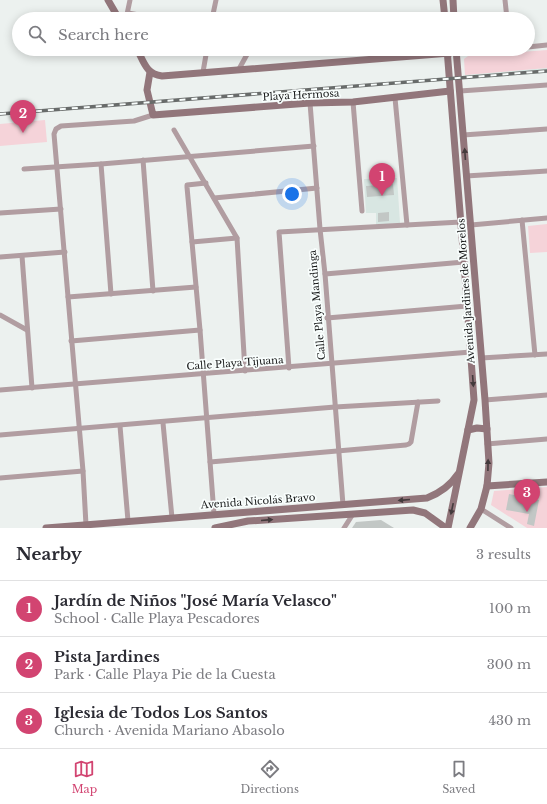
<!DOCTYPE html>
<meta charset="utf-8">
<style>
body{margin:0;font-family:"Libre Baskerville",serif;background:#f7f7f7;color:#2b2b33}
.you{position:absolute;left:292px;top:194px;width:14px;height:14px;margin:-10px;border:3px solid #fff;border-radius:50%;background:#1a73e8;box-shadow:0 0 0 6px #1a73e833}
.badge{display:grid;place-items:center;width:26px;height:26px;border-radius:50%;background:#d24471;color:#fff;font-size:13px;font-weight:700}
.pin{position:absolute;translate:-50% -33px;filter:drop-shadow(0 1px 2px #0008)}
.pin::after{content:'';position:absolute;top:21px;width:14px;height:12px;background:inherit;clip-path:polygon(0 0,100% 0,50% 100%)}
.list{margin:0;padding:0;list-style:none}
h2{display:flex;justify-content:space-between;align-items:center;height:52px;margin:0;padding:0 16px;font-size:17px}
h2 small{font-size:13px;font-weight:400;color:#7c7c81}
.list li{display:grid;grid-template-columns:26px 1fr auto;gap:12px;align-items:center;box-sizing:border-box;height:56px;padding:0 16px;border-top:1px solid #e1e1e2}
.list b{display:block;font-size:15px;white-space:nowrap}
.list p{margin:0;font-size:13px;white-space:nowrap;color:#7c7c81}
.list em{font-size:13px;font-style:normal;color:#7c7c81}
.icon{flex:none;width:22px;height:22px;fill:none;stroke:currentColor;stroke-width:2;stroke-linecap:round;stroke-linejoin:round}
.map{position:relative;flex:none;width:547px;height:528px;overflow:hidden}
.search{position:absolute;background:#fff;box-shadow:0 2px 10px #0003;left:12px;right:12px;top:12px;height:44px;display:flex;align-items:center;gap:10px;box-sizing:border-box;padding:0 14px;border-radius:22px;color:#7c7c81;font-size:15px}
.sheet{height:220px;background:#fff}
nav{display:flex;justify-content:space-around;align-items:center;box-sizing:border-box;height:56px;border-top:1px solid #e1e1e2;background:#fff;font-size:11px;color:#7c7c81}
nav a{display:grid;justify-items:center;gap:2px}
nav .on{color:#d24471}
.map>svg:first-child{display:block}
.built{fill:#d8e6e2}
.green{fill:#f5d3d9}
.building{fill:#c2c7c5}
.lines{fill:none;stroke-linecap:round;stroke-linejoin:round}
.street{stroke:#b19da1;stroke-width:5}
.secondary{stroke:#92767b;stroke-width:7}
.rail-casing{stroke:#686b6a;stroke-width:3.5}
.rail{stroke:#f9fefd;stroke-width:2;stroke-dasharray:6;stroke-linecap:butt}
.oneway{fill:#433a3c}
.labels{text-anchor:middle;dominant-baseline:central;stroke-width:3.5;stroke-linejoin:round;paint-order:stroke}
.street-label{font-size:10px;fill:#181a1a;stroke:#f9fefd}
</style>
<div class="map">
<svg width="547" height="528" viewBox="0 0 547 528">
<rect width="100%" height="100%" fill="#ecf1ef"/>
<g class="built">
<polygon points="547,68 547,73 465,79 465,75"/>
<polygon points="397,178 400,223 376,225 376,213 366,213 364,179"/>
</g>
<g class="green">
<polygon points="547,50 547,68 465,75 464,59 468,56"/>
<polygon points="45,120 47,142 0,146 0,124"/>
<polygon points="547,224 547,252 530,253 528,226"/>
<polygon points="547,487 547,528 527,528 491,505 494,491"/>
</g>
<g class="building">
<polygon points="393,184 394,195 367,197 366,186"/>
<polygon points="389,212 389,221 378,222 378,213"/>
<polygon points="509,494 539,500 534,526 527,524 529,514 506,510"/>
<polygon points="381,520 394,528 352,528 356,522"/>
</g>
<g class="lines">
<g class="street">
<polyline points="505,0 507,19"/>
<polyline points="128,13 161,19"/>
<polyline points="126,19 130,0"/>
<polyline points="212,19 216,0"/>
<polyline points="398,19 445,16"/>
<polyline points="528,47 547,45"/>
<polyline points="457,52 497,49"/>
<polyline points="239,69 250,49"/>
<polyline points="203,72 207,49"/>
<polyline points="460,91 547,85"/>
<polyline points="395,98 407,225"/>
<polyline points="353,102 362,211"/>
<polyline points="310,103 320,229 325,274 343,505"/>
<polyline points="174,130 237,238 245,371"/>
<polyline points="463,135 547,129"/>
<polyline points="143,160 153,291"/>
<polyline points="101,164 111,294"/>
<polyline points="24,169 101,164 314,146"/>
<polyline points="466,176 547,171"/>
<polyline points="206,183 187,185 187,187 200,330 214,514"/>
<polyline points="214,198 317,188"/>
<polyline points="0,213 61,209"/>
<polyline points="522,220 535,355"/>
<polyline points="471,225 547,218"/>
<polyline points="192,242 237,238"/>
<polyline points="22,256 32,388"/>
<polyline points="0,257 65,252"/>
<polyline points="325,274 464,262"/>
<polyline points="68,297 196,287"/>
<polyline points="0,315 27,330"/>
<polyline points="327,318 467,306"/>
<polyline points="71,341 200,330"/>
<polyline points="481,358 547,354"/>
<polyline points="289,368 279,232 461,222"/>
<polyline points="0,390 471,352"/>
<polyline points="485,400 547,395"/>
<polyline points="163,423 172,518"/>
<polyline points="120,426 128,521"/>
<polyline points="0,435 335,407 438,401"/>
<polyline points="487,444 547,439"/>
<polyline points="210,462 406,445 409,444 411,442 418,402"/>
<polyline points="0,478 83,471"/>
<polyline points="481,509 511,528"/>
<polyline points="86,525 83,471 54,134 56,129 61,126 134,121 153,115"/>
<polyline points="344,528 353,514"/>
</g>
<g class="secondary">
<polyline points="108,0 119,19"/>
<polyline points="443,0 445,19"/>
<polyline points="453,0 454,19"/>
<path d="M137 49C144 62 146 74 162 76L450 53"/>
<polyline points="447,49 464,262 474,400 448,528"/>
<polyline points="456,49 485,400 489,463 487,486 481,509 470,528"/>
<polyline points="150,72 147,90 153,115 310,103 353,102 450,91"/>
<polyline points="468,430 477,428 487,429"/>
<polyline points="487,486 547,482"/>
<path d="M46 528 427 498C440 493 450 486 458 474"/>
<polyline points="215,528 248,521 265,520 413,510 425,513 446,528"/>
</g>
<defs>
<polyline id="rail" points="0,114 547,71"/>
</defs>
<use href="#rail" class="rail-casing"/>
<use href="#rail" class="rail"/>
</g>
<defs><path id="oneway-solid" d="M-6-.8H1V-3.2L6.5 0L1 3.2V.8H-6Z"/></defs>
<g class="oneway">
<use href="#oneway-solid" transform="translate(465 154) rotate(-94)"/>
<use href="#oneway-solid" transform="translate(473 381) rotate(86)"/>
<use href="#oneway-solid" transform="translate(488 465) rotate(-89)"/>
<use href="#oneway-solid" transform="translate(404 500) rotate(175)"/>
<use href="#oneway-solid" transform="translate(452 509) rotate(102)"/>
<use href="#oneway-solid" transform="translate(267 520) rotate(-5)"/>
</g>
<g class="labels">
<g class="street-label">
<text transform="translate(301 95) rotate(-3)">Playa Hermosa</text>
<text transform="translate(466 291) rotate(-94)">Avenida Jardines de Morelos</text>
<text transform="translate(317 305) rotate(-95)">Calle Playa Mandinga</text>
<text transform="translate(235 363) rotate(-4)">Calle Playa Tijuana</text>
<text transform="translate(258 501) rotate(-4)">Avenida Nicolás Bravo</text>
</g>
</g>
</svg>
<div class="you"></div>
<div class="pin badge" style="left:382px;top:196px">1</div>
<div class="pin badge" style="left:23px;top:133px">2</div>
<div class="pin badge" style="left:527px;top:512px">3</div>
<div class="search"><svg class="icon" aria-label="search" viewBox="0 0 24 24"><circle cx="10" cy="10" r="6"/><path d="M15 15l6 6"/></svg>Search here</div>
</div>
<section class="sheet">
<h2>Nearby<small>3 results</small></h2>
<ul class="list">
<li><span class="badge">1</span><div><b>Jardín de Niños &quot;José María Velasco&quot;</b><p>School · Calle Playa Pescadores</p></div><em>100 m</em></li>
<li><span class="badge">2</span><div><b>Pista Jardines</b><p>Park · Calle Playa Pie de la Cuesta</p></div><em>300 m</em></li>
<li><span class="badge">3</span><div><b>Iglesia de Todos Los Santos</b><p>Church · Avenida Mariano Abasolo</p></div><em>430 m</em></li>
</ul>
</section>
<nav>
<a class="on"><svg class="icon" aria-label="map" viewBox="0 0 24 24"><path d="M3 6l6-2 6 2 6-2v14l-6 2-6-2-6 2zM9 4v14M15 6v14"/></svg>Map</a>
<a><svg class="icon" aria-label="directions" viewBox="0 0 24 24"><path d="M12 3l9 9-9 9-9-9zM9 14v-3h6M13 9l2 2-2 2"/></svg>Directions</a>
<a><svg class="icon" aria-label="saved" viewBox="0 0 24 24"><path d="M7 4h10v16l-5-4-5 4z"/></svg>Saved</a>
</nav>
